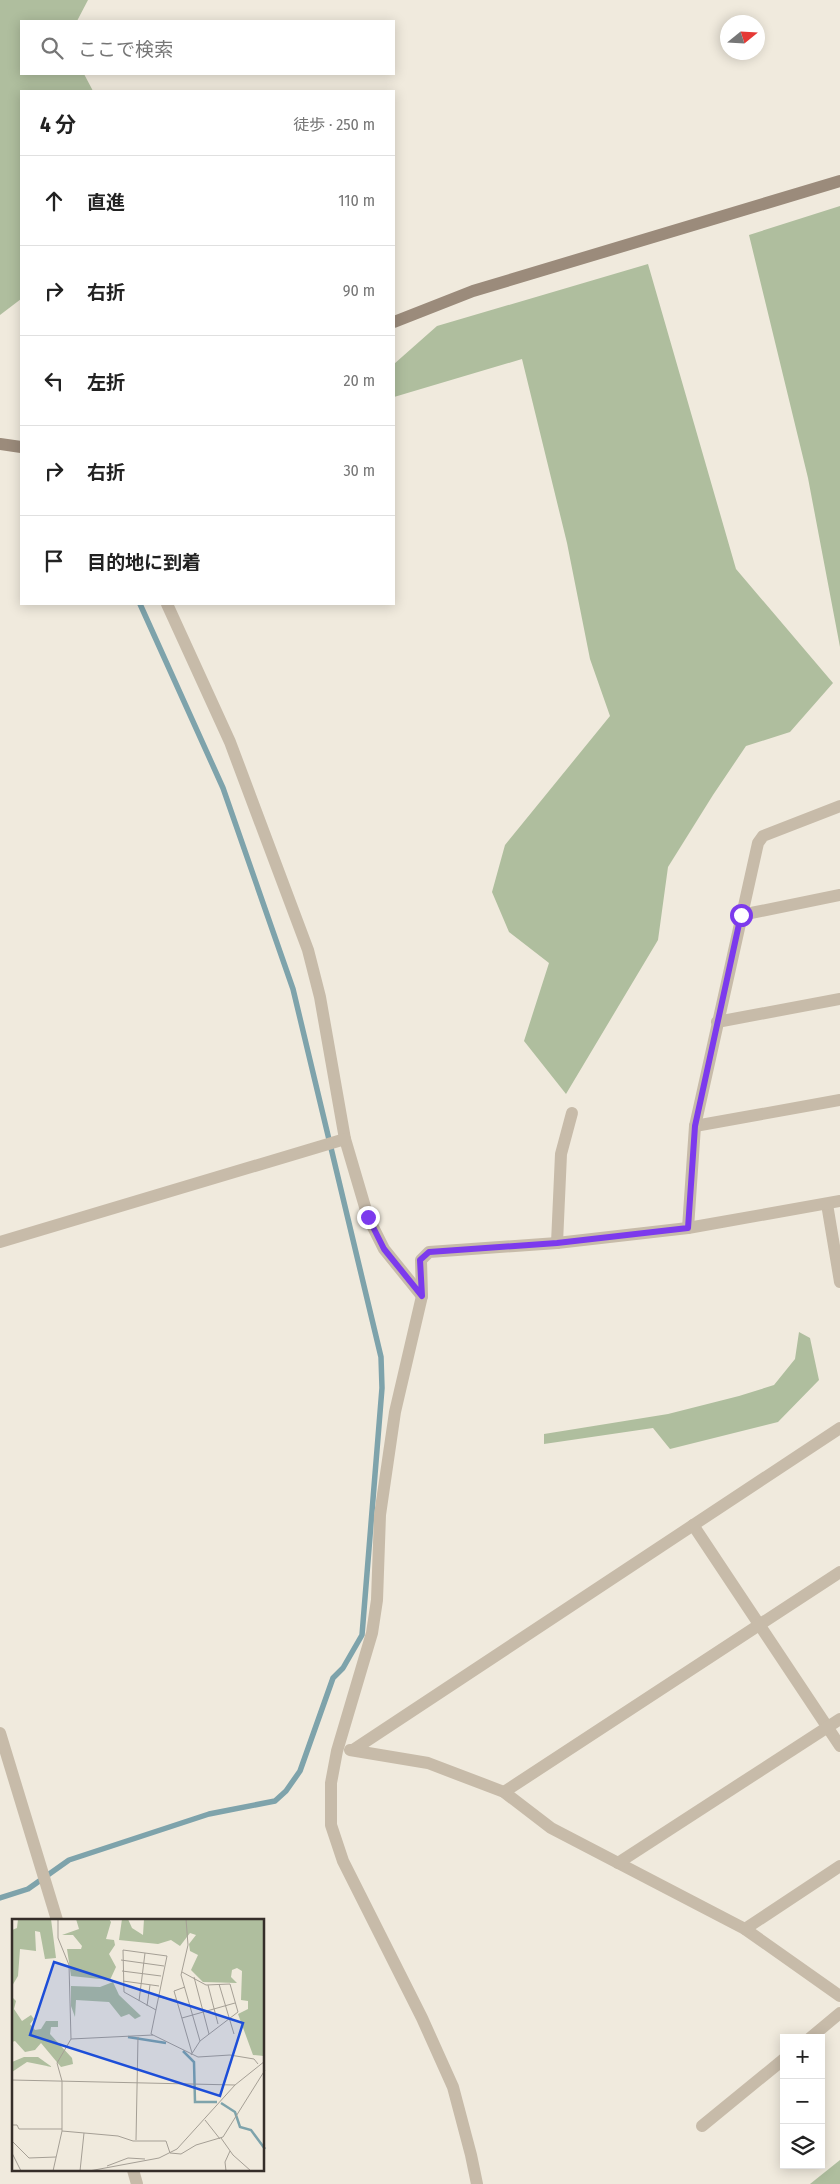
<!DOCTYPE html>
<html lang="ja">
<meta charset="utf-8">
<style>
body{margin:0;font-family:"Fira Sans Condensed","Noto Sans JP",sans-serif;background:#f2f2f2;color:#222}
.controls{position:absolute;right:15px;bottom:15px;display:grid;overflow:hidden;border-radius:0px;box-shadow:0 2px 12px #0003}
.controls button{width:45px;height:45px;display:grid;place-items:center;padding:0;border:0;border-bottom:1px solid #e0e0e0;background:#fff;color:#222;font:25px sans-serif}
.compass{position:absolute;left:720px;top:15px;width:45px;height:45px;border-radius:50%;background:#fff;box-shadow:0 2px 12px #0003;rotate:72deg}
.stop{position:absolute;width:15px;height:15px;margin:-11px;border:4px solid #7c3aed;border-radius:50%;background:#fff}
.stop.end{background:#7c3aed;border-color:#fff;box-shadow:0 1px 5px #0008}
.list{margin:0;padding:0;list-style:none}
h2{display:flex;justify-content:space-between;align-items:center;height:65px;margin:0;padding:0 20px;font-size:21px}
h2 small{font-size:16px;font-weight:400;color:#767676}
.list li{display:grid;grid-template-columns:32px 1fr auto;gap:15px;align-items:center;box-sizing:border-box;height:90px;padding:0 20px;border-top:1px solid #e0e0e0}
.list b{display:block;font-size:19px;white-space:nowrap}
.list em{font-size:16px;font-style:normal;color:#767676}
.icon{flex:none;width:28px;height:28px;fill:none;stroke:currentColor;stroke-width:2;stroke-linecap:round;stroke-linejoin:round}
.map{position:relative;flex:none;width:840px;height:2184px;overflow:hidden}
.search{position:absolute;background:#fff;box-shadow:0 2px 12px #0003;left:20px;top:20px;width:375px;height:55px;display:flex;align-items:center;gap:12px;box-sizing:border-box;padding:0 18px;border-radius:0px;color:#767676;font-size:19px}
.panel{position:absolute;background:#fff;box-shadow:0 2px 12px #0003;left:20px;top:90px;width:375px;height:515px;border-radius:0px}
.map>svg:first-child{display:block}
.green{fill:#afbe9e}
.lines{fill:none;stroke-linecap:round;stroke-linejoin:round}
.stream{stroke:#7ea3ab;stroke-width:5.5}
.street{stroke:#c7bba9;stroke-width:12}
.secondary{stroke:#9b8b7b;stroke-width:12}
.route{stroke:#7c3aed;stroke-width:6}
.inset-river{fill:none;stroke:#7ea3ab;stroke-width:2.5}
.inset-road{fill:none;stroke:#a59f95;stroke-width:1}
.view{fill:#1d4ed8;fill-opacity:0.15;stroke:#1d4ed8;stroke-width:2.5}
.inset-edge{fill:none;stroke:#352e29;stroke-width:2.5}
</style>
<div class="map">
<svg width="840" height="2184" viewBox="0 0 840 2184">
<rect width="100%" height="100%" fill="#f0eadd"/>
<g class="green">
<polygon points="0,0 88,0 77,21 21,21 21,74 84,74 93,91 21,91 21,299 0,315"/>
<polygon points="840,206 840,647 808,478 749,235"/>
<polygon points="648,264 736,569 833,683 790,732 746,746 713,795 668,867 658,940 566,1094 524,1041 549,963 509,932 492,892 505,845 610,716 590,659 567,543 522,359 394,397 394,364 437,326"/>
<polygon points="799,1332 810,1338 819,1380 778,1422 670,1449 653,1428 544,1444 544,1434 668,1414 739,1396 774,1385 795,1359"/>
<polygon points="840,2160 840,2184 810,2184"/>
</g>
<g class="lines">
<polyline class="stream" points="0,1898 28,1889 69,1860 209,1814 275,1801 286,1791 300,1771 333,1678 343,1668 362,1635 382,1388 381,1357 293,989 223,788 140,604"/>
<g class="street">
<polyline points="167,604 230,742 308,950 320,997 345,1139 368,1217 384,1249 422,1296"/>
<polyline points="741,915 840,895"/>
<polyline points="717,1022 840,999"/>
<polyline points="695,1126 840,1100"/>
<polyline points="827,1204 840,1282"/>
<polyline points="688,1228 695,1126 758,843 763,836 840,806"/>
<polyline points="0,1242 345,1139"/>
<polyline points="557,1243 561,1154 572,1113"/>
<polyline points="693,1525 840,1746"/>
<polyline points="0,1733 57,1920"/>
<polyline points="350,1750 428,1763 504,1792 551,1828 745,1929 840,1996"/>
<polyline points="353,1750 840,1428"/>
<polyline points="504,1792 840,1572"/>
<polyline points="618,1863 840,1719"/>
<polyline points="745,1929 840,1866"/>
<polyline points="810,2038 840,2013"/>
<polyline points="702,2126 784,2059"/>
<polyline points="133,2170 137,2184"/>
<polyline points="477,2184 471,2155 453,2087 422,2018 343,1861 331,1825 331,1783 337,1751 372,1633 377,1600 380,1515 395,1412 422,1296 421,1260 429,1252 557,1243 688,1228 840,1201"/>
</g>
<g class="secondary">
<polyline points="394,322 473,291 840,181"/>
<polyline points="0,444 21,447"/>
</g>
</g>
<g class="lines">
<polyline class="route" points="368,1217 384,1249 422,1296 420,1260 429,1252 557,1243 688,1228 695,1126 741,915"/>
</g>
<g transform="translate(12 1919)">
<rect width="252" height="252" fill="#f0eadd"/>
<path d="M6 0H39L44 39 33 40 28 13 23 12 24 32 8 30 6 57 0 67V11L5 9ZM64 0H97L99 3 94 20 102 21 103 26 97 35 104 48 98 61 59 57 55 30H69L70 27 61 16H50L67 10ZM110 0H116L120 9 131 16 132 0H252V137L241 136 226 95 236 90V82L229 81 230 52 225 49 220 51 219 58 225 64 191 63 179 51 186 36 178 32 177 25 184 16 178 14 168 27 159 21 146 25 107 21ZM101 63 107 76 129 97 123 100 117 95 109 98 97 83 64 81 63 98 59 87V67L88 68ZM0 78 4 82 2 90 10 102 19 96 22 100 18 105 23 111 29 110 34 102H46V108H39L38 115 60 139 61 145 49 148 29 124 23 131 13 133 3 122 0 123ZM12 138H26L40 148 15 143 0 153V143Z" fill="#afbe9e"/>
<path class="inset-river" d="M116 118 154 124M171 132 182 143 183 183H205M209 184 223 193 228 208 239 211 253 230"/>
<path class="inset-road" d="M174 0 176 26 169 56 188 122M109 41 152 47M110 52 149 57M170 53 194 66 218 65 226 93 188 122 179 136M182 58 197 115M111 62 147 67M207 65 222 115M196 66 206 105M173 68 162 72 180 134M146 78 165 81M127 82 133 34M135 87 138 66M144 91 112 73 111 31 155 37 139 115 186 138 218 136 242 140 246 145M170 99 223 84M59 120 141 116M0 161 223 166M193 201 208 220M0 206H5L7 210H50M50 212 106 217 121 222H154L158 234 169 235 184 226 211 218 253 151M209 219 221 236 239 252M124 221 126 118M0 222 17 239 44 238M0 234 9 252M95 247 116 239 133 240M41 252 50 212V162L45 144 59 120 57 46 46 19V0M68 252 72 214M77 252 147 239 165 230 223 166 253 142M214 252 213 243 218 232"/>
<path class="view" d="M42 43 231 104 208 177 18 116Z"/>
<rect width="252" height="252" class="inset-edge"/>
</g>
</svg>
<div class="controls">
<button>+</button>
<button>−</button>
<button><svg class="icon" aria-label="layers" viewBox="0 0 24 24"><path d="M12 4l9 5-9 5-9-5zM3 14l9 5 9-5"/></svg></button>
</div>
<svg class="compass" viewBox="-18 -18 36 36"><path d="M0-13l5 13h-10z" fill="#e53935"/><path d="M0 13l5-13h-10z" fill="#767676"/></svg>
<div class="stop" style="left:741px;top:915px"></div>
<div class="stop end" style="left:368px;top:1217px"></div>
<div class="search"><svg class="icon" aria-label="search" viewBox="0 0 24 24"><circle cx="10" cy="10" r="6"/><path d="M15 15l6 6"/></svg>ここで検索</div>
<section class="panel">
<h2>4 分<small>徒歩 · 250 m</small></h2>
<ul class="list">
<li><svg class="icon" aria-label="ahead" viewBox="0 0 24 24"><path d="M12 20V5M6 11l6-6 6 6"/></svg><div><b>直進</b></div><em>110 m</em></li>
<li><svg class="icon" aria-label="right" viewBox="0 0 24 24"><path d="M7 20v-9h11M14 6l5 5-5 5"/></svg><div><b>右折</b></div><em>90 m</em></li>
<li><svg class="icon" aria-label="left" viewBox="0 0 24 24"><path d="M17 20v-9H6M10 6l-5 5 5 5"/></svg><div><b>左折</b></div><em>20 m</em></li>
<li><svg class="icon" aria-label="right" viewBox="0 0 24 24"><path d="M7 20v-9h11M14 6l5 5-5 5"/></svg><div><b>右折</b></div><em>30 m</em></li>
<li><svg class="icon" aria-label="arrive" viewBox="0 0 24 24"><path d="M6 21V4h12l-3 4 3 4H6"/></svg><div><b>目的地に到着</b></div></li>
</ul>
</section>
</div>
